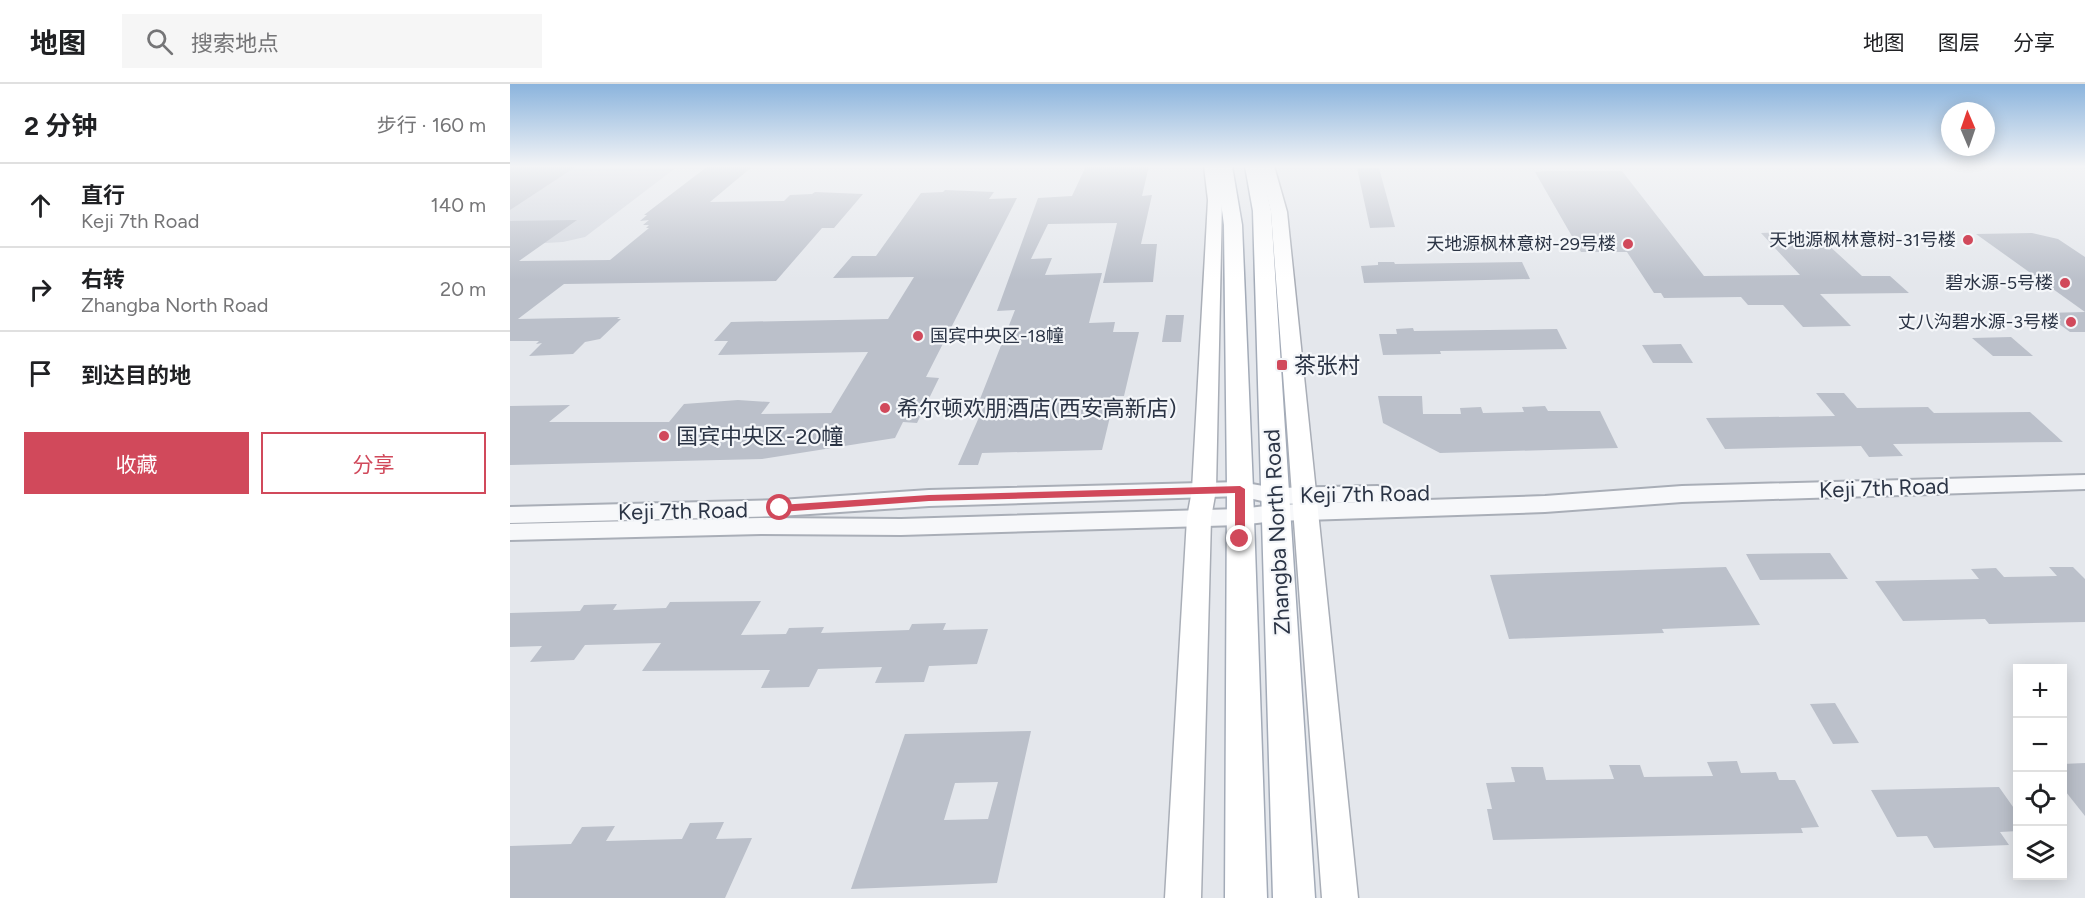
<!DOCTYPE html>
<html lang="zh">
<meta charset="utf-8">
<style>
body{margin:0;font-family:Figtree,"Noto Sans SC",sans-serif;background:#f6f6f6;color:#202124}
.controls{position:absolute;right:18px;bottom:18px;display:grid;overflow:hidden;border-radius:0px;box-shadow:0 3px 15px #0003}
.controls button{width:54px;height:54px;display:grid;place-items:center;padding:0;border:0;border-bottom:2px solid #e0e0e0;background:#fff;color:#202124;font:30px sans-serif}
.compass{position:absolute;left:1431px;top:18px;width:54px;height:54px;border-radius:50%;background:#fff;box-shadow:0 3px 15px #0003;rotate:358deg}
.stop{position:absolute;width:18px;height:18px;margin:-14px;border:4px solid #d1495b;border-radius:50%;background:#fff}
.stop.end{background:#d1495b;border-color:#fff;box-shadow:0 2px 6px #0008}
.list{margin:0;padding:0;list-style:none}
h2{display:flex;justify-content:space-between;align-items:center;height:78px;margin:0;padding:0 24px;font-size:26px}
h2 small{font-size:20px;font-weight:400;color:#757577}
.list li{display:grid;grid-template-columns:39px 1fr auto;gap:18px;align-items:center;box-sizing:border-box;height:84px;padding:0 24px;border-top:2px solid #e0e0e0}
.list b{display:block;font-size:22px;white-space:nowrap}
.list p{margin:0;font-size:20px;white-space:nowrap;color:#757577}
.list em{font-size:20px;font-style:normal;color:#757577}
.actions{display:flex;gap:12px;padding:18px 24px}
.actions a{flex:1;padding:14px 0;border:2px solid #d1495b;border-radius:0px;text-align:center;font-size:21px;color:#d1495b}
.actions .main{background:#d1495b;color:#fff}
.icon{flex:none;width:33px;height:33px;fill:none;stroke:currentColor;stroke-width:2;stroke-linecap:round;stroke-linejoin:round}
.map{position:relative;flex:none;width:1575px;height:814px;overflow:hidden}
header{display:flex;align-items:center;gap:36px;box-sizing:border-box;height:84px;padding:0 30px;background:#fff;border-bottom:2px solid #e0e0e0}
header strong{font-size:28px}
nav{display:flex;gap:33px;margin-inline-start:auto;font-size:21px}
.search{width:420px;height:54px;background:#f6f6f6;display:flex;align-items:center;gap:15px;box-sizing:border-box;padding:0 21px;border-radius:0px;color:#757577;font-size:22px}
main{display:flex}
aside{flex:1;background:#fff}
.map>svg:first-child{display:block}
.built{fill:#d2d6de}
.building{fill:#bbc0ca;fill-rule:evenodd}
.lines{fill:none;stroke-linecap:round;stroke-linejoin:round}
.tertiary-casing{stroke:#a9aeb7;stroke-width:4}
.secondary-casing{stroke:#a9aeb7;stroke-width:3}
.primary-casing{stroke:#a3abb8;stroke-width:3}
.tertiary{fill:#f7f8fa;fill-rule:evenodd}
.secondary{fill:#fff;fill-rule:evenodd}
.primary{fill:#fff;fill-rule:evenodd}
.route{fill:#d1495b}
.poi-dot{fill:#d1495b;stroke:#f4f6f9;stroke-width:2}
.labels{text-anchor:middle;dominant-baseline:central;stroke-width:4.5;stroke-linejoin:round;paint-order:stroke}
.far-poi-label{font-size:18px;fill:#2b3445;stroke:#f4f6f9;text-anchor:end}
.poi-label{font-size:22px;fill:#2b3445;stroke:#f4f6f9;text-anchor:start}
.street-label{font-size:22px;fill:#2b3445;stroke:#f4f6f9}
</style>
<header>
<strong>地图</strong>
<div class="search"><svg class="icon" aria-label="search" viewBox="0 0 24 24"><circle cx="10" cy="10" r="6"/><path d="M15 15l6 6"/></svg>搜索地点</div>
<nav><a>地图</a><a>图层</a><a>分享</a></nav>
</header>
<main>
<aside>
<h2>2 分钟<small>步行 · 160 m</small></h2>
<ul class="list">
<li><svg class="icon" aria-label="ahead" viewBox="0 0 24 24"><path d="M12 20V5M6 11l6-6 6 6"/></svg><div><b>直行</b><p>Keji 7th Road</p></div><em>140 m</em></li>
<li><svg class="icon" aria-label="right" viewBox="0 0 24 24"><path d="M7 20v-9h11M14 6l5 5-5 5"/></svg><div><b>右转</b><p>Zhangba North Road</p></div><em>20 m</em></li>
<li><svg class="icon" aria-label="arrive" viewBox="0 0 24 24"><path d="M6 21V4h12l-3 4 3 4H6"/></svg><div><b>到达目的地</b></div></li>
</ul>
<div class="actions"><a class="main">收藏</a><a>分享</a></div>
</aside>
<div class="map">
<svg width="1575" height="814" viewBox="0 0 1575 814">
<rect width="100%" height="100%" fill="#e4e7ec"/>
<polygon class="built" points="0,82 168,82 75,153 53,158 0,161"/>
<g class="building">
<polygon points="0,82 67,82 0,126"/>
<polygon points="198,82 243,82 200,118 274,117 280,111 302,110 305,108 353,110 324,144 312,144 266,197 54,200 8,235 110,233 107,235 111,235 90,255 75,258 63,270 19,272 32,259 26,260 29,257 0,257 0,137 67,136 9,177 100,176 139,144 136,144 139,141 133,141 139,136 130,137 137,131 134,131"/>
<polygon points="576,82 639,82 632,112 642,111 631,160 647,160 643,198 593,199 607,139 538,140 521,175 542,174 535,191 592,189 579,239 605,238 603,248 629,248 614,312 605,312 592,366 472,369 468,381 448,381 477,315 470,315 505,226 487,227 528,114 562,112"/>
<polygon points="847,84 869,84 885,143 860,144"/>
<polygon points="1035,87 1112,87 1194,192 1290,191 1251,149 1303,147 1352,192 1380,192 1399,209 1310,210 1341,242 1293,243 1273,221 1238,221 1231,213 1154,214 1151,209 1144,209 1117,168 1071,168 1025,88"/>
<polygon points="435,106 484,108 479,115 507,114 416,293 429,294 407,339 393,338 385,354 252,375 0,381 0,322 60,321 39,338 159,338 174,320 228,316 260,318 251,330 321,329 358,268 208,271 218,257 204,257 221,238 378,235 404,193 323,194 342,172 366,172 411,109 433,108"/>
<polygon points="1522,149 1548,155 1575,173 1575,228 1466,150"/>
<polygon points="868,178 884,178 885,180 1012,178 1020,195 854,199 851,182 868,181"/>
<polygon points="1575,228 1575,248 1560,248 1534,229"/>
<polygon points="656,231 674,231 671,258 652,258"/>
<polygon points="903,244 904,247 1047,245 1057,265 930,267 931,270 873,271 869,250 887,250 886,245"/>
<polygon points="1501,253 1523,272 1483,272 1462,254"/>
<polygon points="1171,260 1183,279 1143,279 1132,261"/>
<polygon points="1306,309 1334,309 1347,324 1418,323 1424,329 1520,328 1553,358 1383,360 1393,372 1359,373 1351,362 1215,365 1196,334 1325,332"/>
<polygon points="868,312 912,312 913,330 951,330 950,324 971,323 973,329 1014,328 1012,323 1035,322 1038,327 1090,327 1108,364 930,369 873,339"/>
<polygon points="1320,469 1338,495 1250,496 1236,470"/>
<polygon points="1216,483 1250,541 1152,545 1154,549 999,555 980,491"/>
<polygon points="1539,483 1563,483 1575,495 1575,538 1479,540 1475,535 1393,537 1365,497 1469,495 1461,485 1486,484 1494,493 1547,492"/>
<polygon points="251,517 231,551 276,550 279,544 314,543 311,549 399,546 402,540 436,539 433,546 478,545 467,580 419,582 414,598 365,599 372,583 308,585 299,603 251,604 260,586 132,587 151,559 75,561 64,576 20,578 32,562 0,563 0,529 70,527 74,521 107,520 103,526 156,524 160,518"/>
<polygon points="1325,619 1349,659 1323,660 1300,620"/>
<path d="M521 647 487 799 341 805 395 650ZM488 698 478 735 434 736 445 699Z"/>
<polygon points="1227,677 1231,689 1266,688 1269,696 1285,696 1309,743 1291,744 1293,749 983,756 977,725 982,725 976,699 1005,698 1001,683 1033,683 1036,696 1104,695 1099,681 1130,681 1134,693 1203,692 1197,678"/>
<polygon points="1575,679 1575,732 1552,703 1552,680"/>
<polygon points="1489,703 1508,730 1508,747 1490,748 1499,761 1424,764 1417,752 1387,753 1361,706"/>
<polygon points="214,738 206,755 242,754 215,814 0,814 0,762 61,760 72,743 105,742 96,757 172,755 180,739"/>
</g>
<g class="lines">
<defs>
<g id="tertiary">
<polygon points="1575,391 1575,405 1172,418 1035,428 765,437 730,441 391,451 251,450 0,456 0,440 251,434 391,435 730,425 765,421 1035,412 1172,402"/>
<polygon points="730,398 765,404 868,402 876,405 879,410 876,415 868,418 765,420 730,412 419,422 270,432 0,439 0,423 270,416 419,406"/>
</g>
<g id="secondary">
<polygon points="694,82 708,82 712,116 706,406 701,434 691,814 655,814 677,434 682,406 698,116"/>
<polygon points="750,82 764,82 777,128 848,814 812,814 761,128"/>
</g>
<g id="primary">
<polygon points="706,82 722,82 732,141 743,405 757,814 715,814 717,405 714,141"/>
<polygon points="735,82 751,82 761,127 805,814 763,814 743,127"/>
</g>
</defs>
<use href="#tertiary" class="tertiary-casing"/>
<use href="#secondary" class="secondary-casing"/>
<use href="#primary" class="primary-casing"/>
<use href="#tertiary" class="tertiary"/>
<use href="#secondary" class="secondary"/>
<use href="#primary" class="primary"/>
</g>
<linearGradient id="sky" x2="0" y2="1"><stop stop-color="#8bb4dd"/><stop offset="0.42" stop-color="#f3f4f6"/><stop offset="1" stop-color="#f3f4f6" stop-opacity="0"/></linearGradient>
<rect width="1575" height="196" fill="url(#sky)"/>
<polygon class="route" points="730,402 735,405 735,455 730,459 725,455 725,409 419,417 270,428 265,424 270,421 419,411"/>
<g class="poi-dot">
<circle cx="1458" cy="156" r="6"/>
<circle cx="1118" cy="160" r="6"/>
<circle cx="1555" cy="199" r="6"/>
<circle cx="1561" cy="238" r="6"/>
<circle cx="408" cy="252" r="6"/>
<rect x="766" y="275" width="12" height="12" rx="3"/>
<circle cx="375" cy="324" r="6"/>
<circle cx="154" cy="352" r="6"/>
</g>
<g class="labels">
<g class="far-poi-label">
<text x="1446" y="156">天地源枫林意树-31号楼</text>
<text x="1106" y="160">天地源枫林意树-29号楼</text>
<text x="1543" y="199">碧水源-5号楼</text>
<text x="1549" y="238">丈八沟碧水源-3号楼</text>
<text x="420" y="252" text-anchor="start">国宾中央区-18幢</text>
</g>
<g class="poi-label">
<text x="784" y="281">茶张村</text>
<text x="387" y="324">希尔顿欢朋酒店(西安高新店)</text>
<text x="166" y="352">国宾中央区-20幢</text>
</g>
<g class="street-label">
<text transform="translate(1374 404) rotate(-2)">Keji 7th Road</text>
<text transform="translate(855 410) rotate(-1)">Keji 7th Road</text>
<text transform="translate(173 427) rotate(-1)">Keji 7th Road</text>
<text transform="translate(767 448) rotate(-93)">Zhangba North Road</text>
</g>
</g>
</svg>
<div class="controls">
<button>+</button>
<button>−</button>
<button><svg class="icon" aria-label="locate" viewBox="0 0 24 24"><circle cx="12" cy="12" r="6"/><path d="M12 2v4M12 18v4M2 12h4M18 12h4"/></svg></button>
<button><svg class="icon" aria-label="layers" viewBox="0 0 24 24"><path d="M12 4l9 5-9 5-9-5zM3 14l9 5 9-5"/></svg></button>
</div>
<svg class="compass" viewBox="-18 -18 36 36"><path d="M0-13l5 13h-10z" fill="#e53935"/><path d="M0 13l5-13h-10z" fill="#757577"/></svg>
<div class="stop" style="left:270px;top:424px"></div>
<div class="stop end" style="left:730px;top:455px"></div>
</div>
</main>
